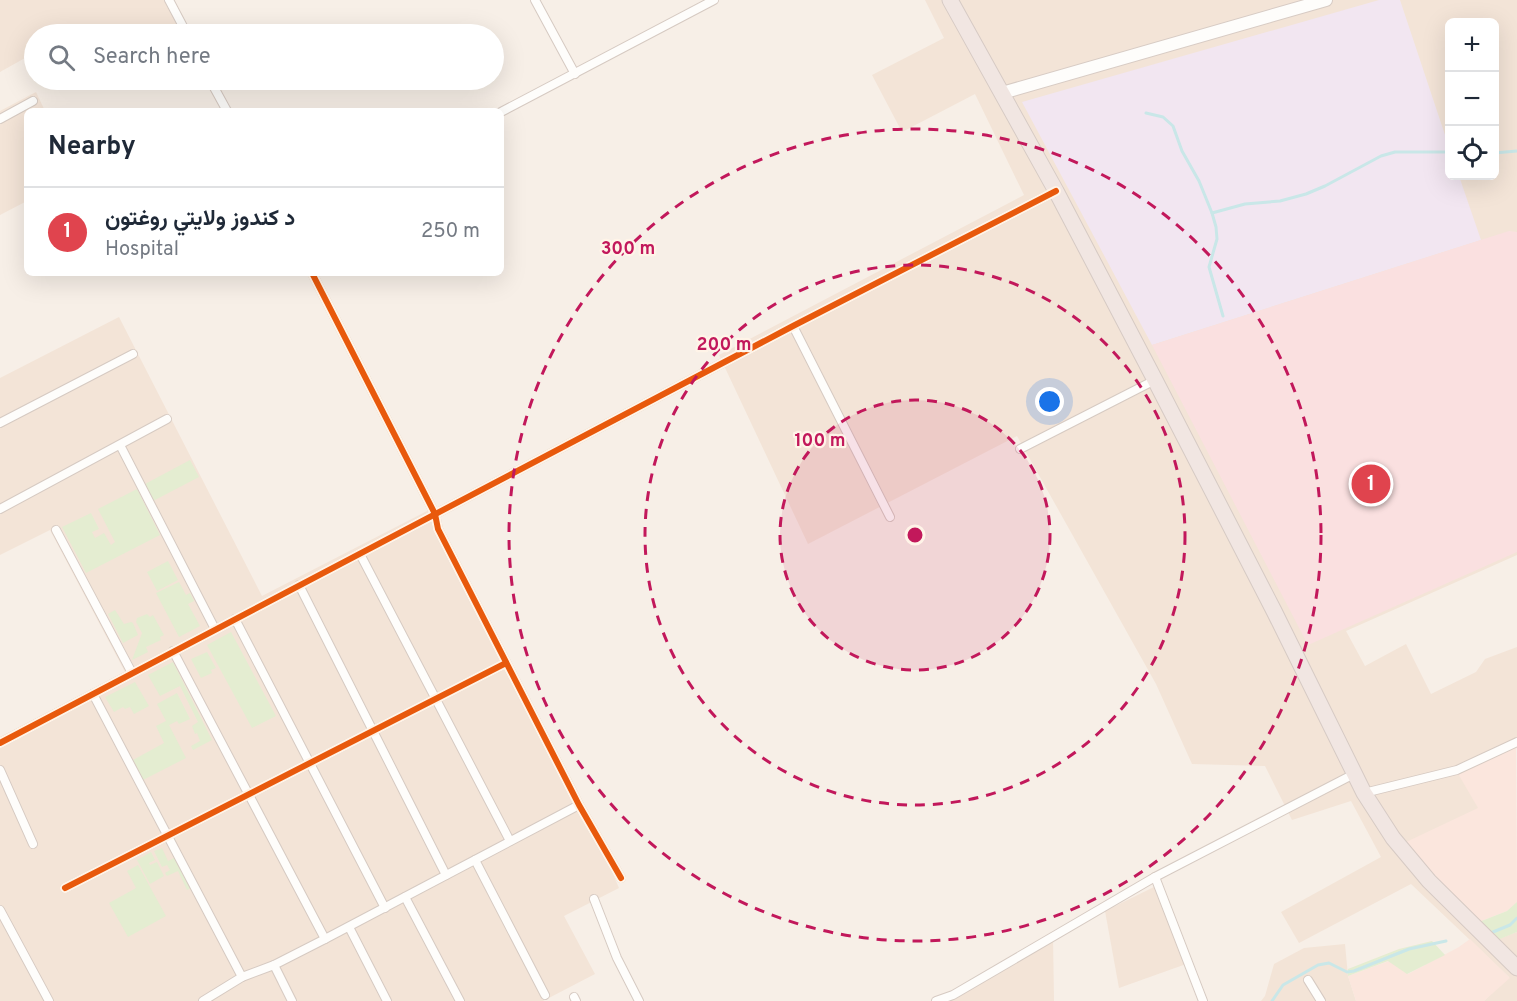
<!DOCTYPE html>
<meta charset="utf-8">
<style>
body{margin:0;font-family:Overpass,Vazirmatn,sans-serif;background:#f6f6f7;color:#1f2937}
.controls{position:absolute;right:18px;top:18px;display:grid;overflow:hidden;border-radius:9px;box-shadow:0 6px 24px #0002}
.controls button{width:54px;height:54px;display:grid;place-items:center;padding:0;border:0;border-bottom:2px solid #e0e1e3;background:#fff;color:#1f2937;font:30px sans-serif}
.you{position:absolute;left:1050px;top:402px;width:21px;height:21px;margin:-15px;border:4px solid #fff;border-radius:50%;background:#1a73e8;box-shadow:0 0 0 9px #1a73e833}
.badge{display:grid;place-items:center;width:39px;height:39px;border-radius:50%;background:#a38a7f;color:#fff;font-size:20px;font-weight:700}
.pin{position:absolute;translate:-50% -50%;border:3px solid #fff;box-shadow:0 2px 6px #0006}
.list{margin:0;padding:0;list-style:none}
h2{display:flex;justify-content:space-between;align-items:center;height:78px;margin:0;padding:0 24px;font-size:26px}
h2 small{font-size:20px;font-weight:400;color:#747a83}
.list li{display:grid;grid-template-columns:39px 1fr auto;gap:18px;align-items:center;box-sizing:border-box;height:90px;padding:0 24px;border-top:2px solid #e0e1e3}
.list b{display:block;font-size:22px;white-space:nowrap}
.list p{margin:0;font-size:20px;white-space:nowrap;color:#747a83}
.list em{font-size:20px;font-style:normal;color:#747a83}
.icon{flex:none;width:33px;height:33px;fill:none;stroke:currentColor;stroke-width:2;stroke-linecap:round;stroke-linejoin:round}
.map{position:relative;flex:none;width:1517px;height:1001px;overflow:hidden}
.search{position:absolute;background:#fff;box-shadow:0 6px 24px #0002;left:24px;top:24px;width:480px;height:66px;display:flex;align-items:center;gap:15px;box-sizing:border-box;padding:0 21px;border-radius:33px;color:#747a83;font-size:22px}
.panel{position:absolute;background:#fff;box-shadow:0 6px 24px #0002;left:24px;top:108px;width:480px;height:168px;border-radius:9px}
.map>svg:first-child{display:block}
.residential{fill:#f3e4d7;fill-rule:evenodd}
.commercial{fill:#fbe6dd}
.education{fill:#f2e6f1}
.medical{fill:#fae0e0}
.green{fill:#e4edd1}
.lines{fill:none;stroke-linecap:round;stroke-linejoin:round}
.stream{stroke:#c9e7e8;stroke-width:3}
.street-casing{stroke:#d6cac2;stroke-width:10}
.secondary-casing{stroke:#d7cbc4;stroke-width:14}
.highway-casing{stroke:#d6cac4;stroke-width:17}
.street{stroke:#fefdfb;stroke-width:8}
.secondary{stroke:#fefdfb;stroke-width:12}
.highway{stroke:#f1e6e2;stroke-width:15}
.cycleway-casing{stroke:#fff4e8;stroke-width:10}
.cycleway{stroke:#e8590c;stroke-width:6}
.ring{fill:none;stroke:#c2185b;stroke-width:3;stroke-dasharray:10 8}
.centre{fill:#c2185b;stroke:#fff4e8;stroke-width:3}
.ring-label{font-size:18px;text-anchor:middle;font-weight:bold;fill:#c2185b;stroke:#fff4e8;stroke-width:4.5;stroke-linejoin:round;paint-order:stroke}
</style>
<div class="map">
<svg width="1517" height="1001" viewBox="0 0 1517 1001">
<rect width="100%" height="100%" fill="#f7efe7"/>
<g class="residential">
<polygon points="0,0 164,0 177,25 159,34 34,34 34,53 0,72"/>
<path d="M925 0H1517V555L1346 631 1365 666 1406 644 1431 694 1476 672 1485 659 1517 647V748L1516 746 1478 808 1485 944 1517 932V1001H1484L1509 977 1411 884 1299 943 1281 912 1381 857 1351 801 1292 820 1265 766 1192 764 1156 684 1017 436 808 544 719 355 1024 195 975 94 902 132 872 75 944 38ZM1450 22H1494V176H1450Z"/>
<polygon points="36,92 45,111 27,111 27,201 0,215 0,111"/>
<polygon points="119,317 262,596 429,510 577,790 619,888 564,916 595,974 543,1001 0,1001 0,737 125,672 50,530 0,555 0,378"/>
<polygon points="1156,886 1189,963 1119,988 1105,911"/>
<polygon points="1053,937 1054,1001 933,1001"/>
<polygon points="1345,944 1348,976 1356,1001 1261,1001 1265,996 1274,964 1304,948"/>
</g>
<g class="commercial">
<polygon points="1516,746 1517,902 1507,911 1474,924 1404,843 1478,808 1457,772"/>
<polygon points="1470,939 1510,978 1484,1001 1356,1001 1348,976 1389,961 1408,974 1459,947"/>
</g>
<polygon class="education" points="1379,0 1400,0 1449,147 1450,176 1459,176 1481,240 1152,345 1022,102"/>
<polygon class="medical" points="1509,231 1517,232 1517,552 1308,645 1152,345"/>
<g class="green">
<polygon points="190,460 199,477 153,501 145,484"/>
<polygon points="137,489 160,535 86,573 62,527 91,513 99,529 92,532 95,538 104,533 111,545 115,542 98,509"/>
<polygon points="168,561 178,580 157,591 147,572"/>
<polygon points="179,582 186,595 190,593 194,601 188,604 200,626 179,637 156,593"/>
<polygon points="115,610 124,624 131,622 133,623 138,635 123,643 108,614"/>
<polygon points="147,614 150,617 153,615 164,635 160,637 161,640 146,647 148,652 132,660 142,633 136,622 137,618"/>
<polygon points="231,632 276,716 252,728 207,645"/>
<polygon points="207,652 216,668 211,670 212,673 201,678 191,659"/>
<polygon points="173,662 212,740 193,750 191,746 200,741 197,733 195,734 192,726 198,722 180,686 160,696 148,675"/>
<polygon points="135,682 149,706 134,714 130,707 125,709 123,707 114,712 105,697"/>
<polygon points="177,693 190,719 179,724 177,721 169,725 186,758 143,780 133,760 164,743 156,726 166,721 157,704"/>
<polygon points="162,848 168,861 176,857 191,888 187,890 178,871 167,876 165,873 170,870 167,865 162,867 154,851"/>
<polygon points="151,852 155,860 149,863 150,865 157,862 164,876 150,884 137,860"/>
<polygon points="138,865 166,916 128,937 109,903 136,888 127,871"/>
<polygon points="1517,902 1517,932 1485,945 1474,924 1507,911"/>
<polygon points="1432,941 1445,955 1407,974 1388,961 1348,976 1348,969 1399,949"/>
</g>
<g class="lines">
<g class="stream">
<polyline points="1146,113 1163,117 1173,126 1182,151 1199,181 1212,213 1216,227 1217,239 1209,267 1223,316"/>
<polyline points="1494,153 1517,151"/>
<polyline points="1212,213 1245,204 1280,201 1306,194 1325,186 1381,156 1395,152 1450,152"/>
<polyline points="1493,932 1510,925 1517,918"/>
<polyline points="1272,1001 1283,985 1318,965 1329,963 1347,972 1354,971 1409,949 1446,941"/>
</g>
<defs>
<g id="street">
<polyline points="169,0 187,34"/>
<polyline points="535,0 575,74"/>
<polyline points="210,80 227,111"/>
<polyline points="501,112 714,0"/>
<polyline points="0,119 33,101"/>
<polyline points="312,273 435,514 438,529 579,805 621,878"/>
<polyline points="793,326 890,517"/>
<polyline points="0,423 133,354"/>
<polyline points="120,445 215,629"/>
<polyline points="1020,449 1155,380"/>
<polyline points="0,509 167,419"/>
<polyline points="56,530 132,673"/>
<polyline points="360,554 510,841"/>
<polyline points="299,585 446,875"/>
<polyline points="235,619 385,908"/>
<polyline points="173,651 325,939"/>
<polyline points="93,694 242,977"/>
<polyline points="0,743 793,326 1056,191"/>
<polyline points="0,770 33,844"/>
<polyline points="1364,793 1457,770 1517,742"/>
<polyline points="475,860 545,995"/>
<polyline points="1155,877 1203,1001"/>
<polyline points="65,888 506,663"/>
<polyline points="405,897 460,1001"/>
<polyline points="594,899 617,958 639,1001"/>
<polyline points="0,910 49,1001"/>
<polyline points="349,927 387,1001"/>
<polyline points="274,965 292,1001"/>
<polyline points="1308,980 1321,1001"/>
<polyline points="574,997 576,1001"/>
<polyline points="203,1001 242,977 274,965 325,939 579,805"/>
<polyline points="936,1001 953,995 1155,877 1354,774"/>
</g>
<polyline id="secondary" points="1002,93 1326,0"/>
<polyline id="highway" points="950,0 1056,191 1155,380 1274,611 1364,793 1393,838 1429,881 1517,968"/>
</defs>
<use href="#street" class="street-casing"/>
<use href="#secondary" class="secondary-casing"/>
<use href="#highway" class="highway-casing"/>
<use href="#street" class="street"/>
<use href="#secondary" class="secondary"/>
<use href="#highway" class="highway"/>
<defs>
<g id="cycleway">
<polyline points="312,273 435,514 438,529 579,805 621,878"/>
<polyline points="0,743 793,326 1056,191"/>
<polyline points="65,888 506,663"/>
</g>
</defs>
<use href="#cycleway" class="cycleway-casing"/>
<use href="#cycleway" class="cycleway"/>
</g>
<circle cx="915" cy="535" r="135" fill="#c2185b" fill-opacity=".12"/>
<g class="ring">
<circle cx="915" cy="535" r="135"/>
<circle cx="915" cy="535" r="270"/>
<circle cx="915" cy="535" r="406"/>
</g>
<circle cx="915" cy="535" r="9" class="centre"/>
<g class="ring-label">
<text x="628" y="254">300 m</text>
<text x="724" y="350">200 m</text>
<text x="820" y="446">100 m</text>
</g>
</svg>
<div class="controls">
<button>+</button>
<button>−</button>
<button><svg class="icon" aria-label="locate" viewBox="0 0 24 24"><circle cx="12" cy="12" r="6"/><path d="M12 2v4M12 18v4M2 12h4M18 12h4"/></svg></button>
</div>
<div class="you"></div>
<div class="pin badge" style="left:1371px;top:484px;background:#e0444e">1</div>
<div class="search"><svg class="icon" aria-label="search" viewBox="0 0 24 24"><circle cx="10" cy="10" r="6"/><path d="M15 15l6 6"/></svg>Search here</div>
<section class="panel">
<h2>Nearby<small></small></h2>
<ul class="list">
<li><span class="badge" style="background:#e0444e">1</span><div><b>د کندوز ولایتي روغتون</b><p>Hospital</p></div><em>250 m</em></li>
</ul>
</section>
</div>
